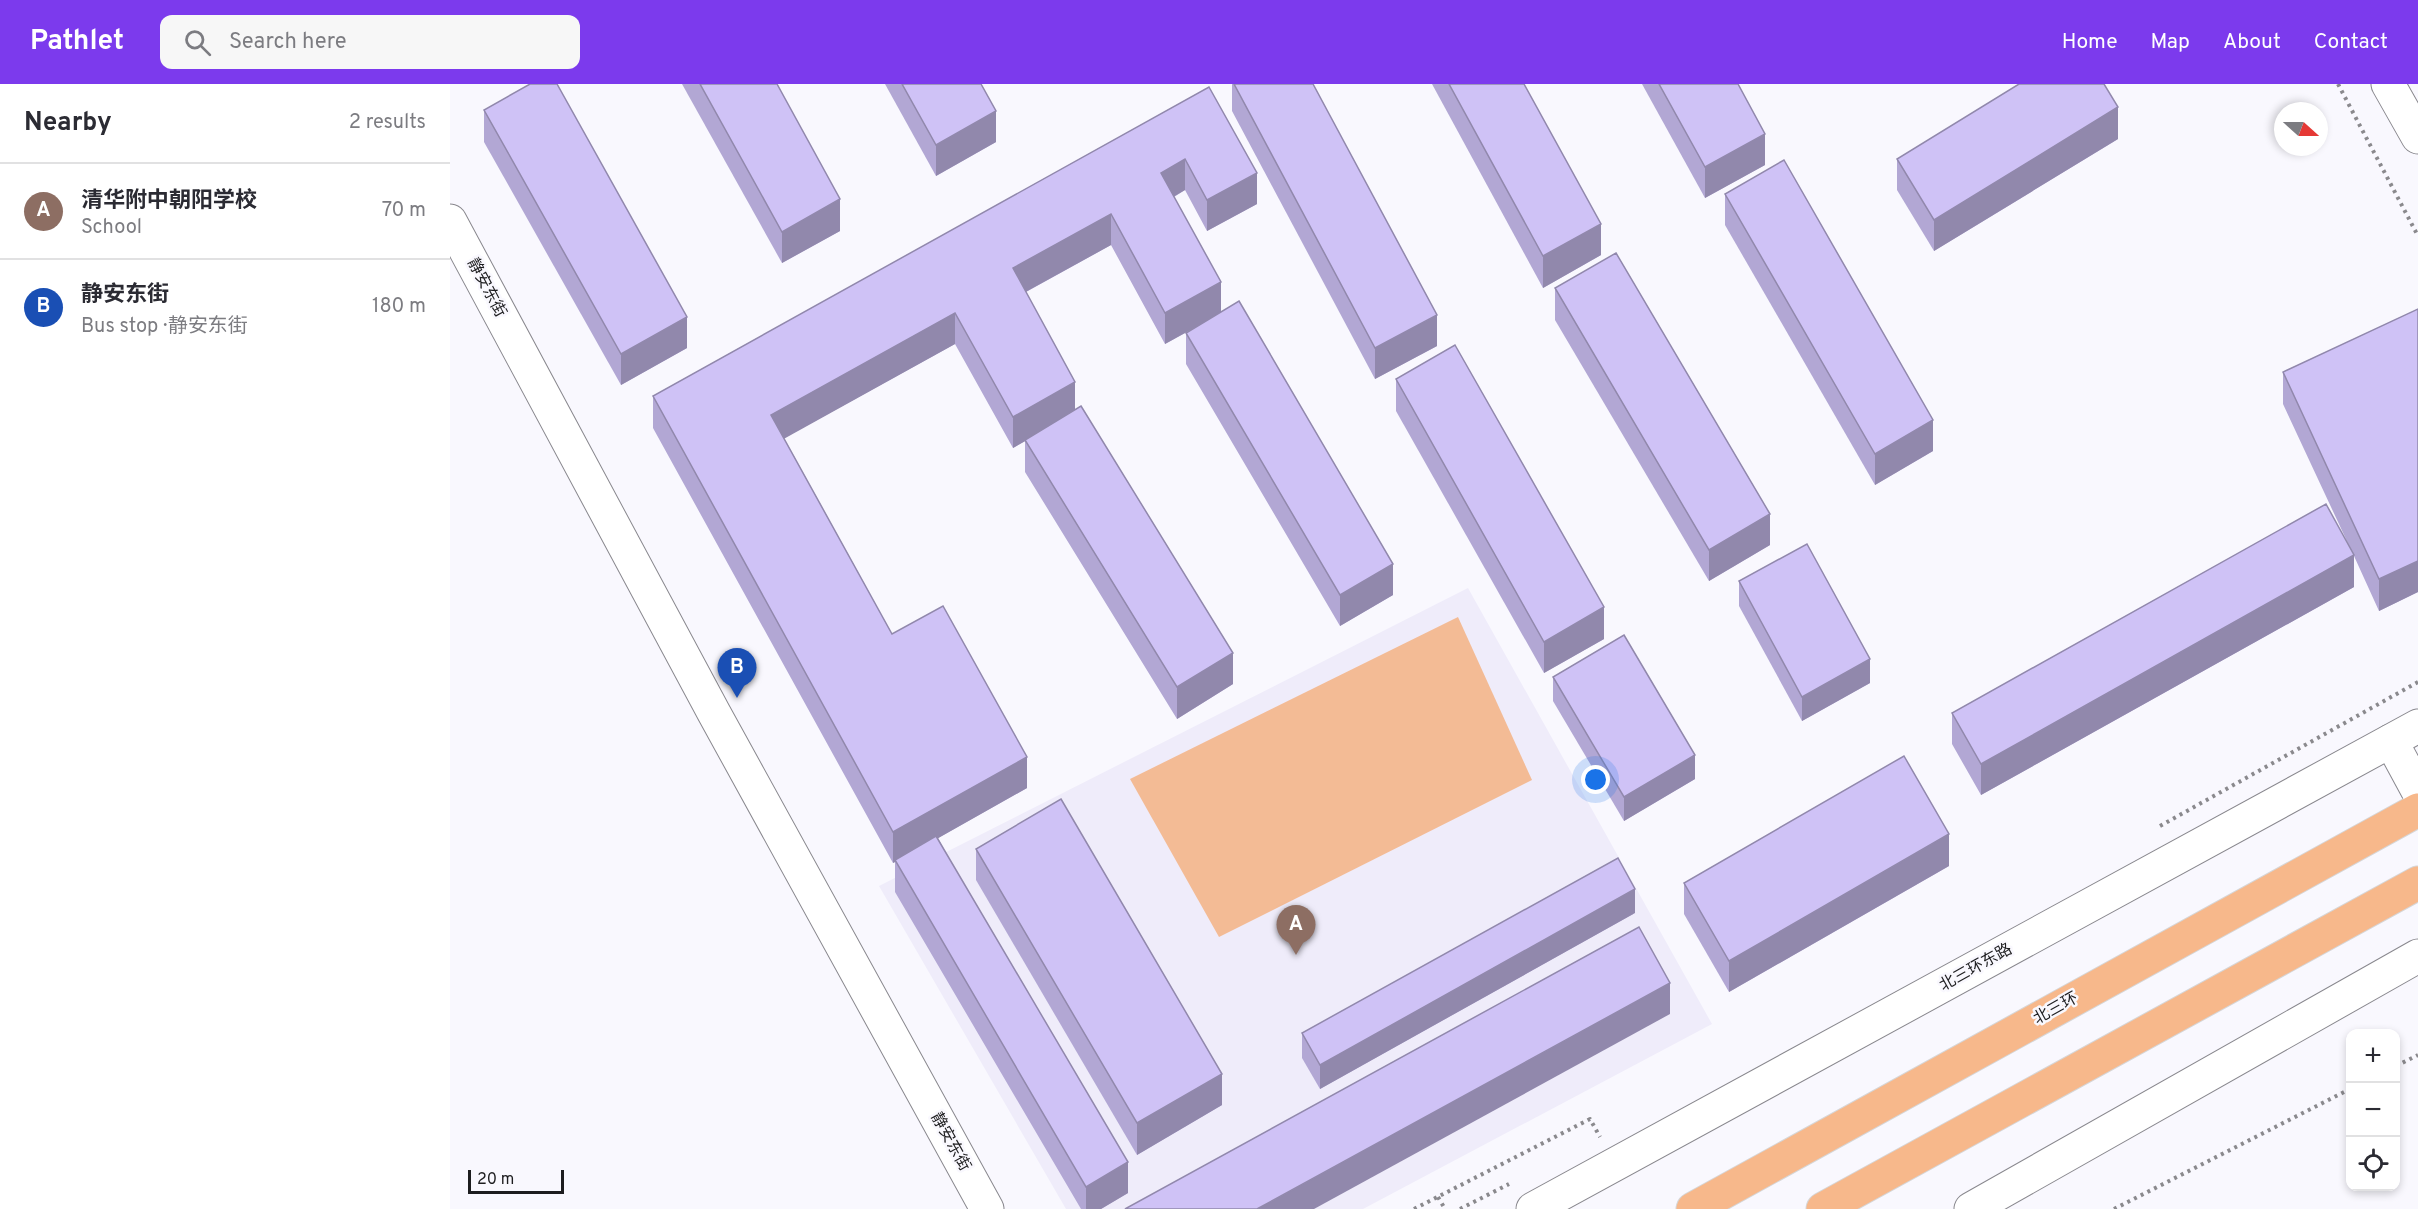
<!DOCTYPE html>
<meta charset="utf-8">
<style>
body{margin:0;font-family:Overpass,"Noto Sans SC",sans-serif;background:#f7f7f7;color:#2b2b33}
.controls{position:absolute;right:18px;bottom:18px;display:grid;overflow:hidden;border-radius:12px;box-shadow:0 3px 9px #0003}
.controls button{width:54px;height:54px;display:grid;place-items:center;padding:0;border:0;border-bottom:2px solid #e1e1e2;background:#fff;color:#2b2b33;font:30px sans-serif}
.compass{position:absolute;left:1824px;top:18px;width:54px;height:54px;border-radius:50%;background:#fff;box-shadow:0 3px 9px #0003;rotate:111deg}
.scale{position:absolute;left:18px;bottom:15px;width:96px;box-sizing:border-box;padding-left:6px;border:3px solid #1d1d1f;border-top:0;font-size:16px;line-height:21px;white-space:nowrap;color:#1d1d1f;-webkit-text-stroke:4px #f9f8fe;paint-order:stroke}
.you{position:absolute;left:1146px;top:696px;width:21px;height:21px;margin:-15px;border:4px solid #fff;border-radius:50%;background:#1a73e8;box-shadow:0 0 0 9px #1a73e833}
.badge{display:grid;place-items:center;width:39px;height:39px;border-radius:50%;background:#7c3aed;color:#fff;font-size:20px;font-weight:700}
.pin{position:absolute;translate:-50% -50px;filter:drop-shadow(0 2px 3px #0008)}
.pin::after{content:'';position:absolute;top:32px;width:21px;height:18px;background:inherit;clip-path:polygon(0 0,100% 0,50% 100%)}
.list{margin:0;padding:0;list-style:none}
h2{display:flex;justify-content:space-between;align-items:center;height:78px;margin:0;padding:0 24px;font-size:26px}
h2 small{font-size:20px;font-weight:400;color:#7c7c81}
.list li{display:grid;grid-template-columns:39px 1fr auto;gap:18px;align-items:center;box-sizing:border-box;height:96px;padding:0 24px;border-top:2px solid #e1e1e2}
.list b{display:block;font-size:22px;white-space:nowrap}
.list p{margin:0;font-size:20px;white-space:nowrap;color:#7c7c81}
.list em{font-size:20px;font-style:normal;color:#7c7c81}
.icon{flex:none;width:33px;height:33px;fill:none;stroke:currentColor;stroke-width:2;stroke-linecap:round;stroke-linejoin:round}
.map{position:relative;flex:none;width:1968px;height:1125px;overflow:hidden}
header{display:flex;align-items:center;gap:36px;box-sizing:border-box;height:84px;padding:0 30px;background:#7c3aed;color:#fff}
header strong{font-size:28px}
nav{display:flex;gap:33px;margin-inline-start:auto;font-size:21px}
.search{width:420px;height:54px;background:#f7f7f7;display:flex;align-items:center;gap:15px;box-sizing:border-box;padding:0 21px;border-radius:12px;color:#7c7c81;font-size:22px}
main{display:flex}
aside{flex:1;background:#fff}
.map>svg:first-child{display:block}
.built{fill:#efecfa}
.green{fill:#f3bb95}
.lines{fill:none;stroke-linecap:round;stroke-linejoin:round}
.tertiary-casing{stroke:#89888e;stroke-width:35}
.trunk-casing{stroke:#d6d6d7;stroke-width:35}
.path{stroke:#8a898d;stroke-width:4;stroke-dasharray:3 4.5;stroke-linecap:butt}
.tertiary{stroke:#fff;stroke-width:33}
.trunk{stroke:#f7b88b;stroke-width:33}
.wall{fill:#b2a7d4}
.shaded-wall{fill:#9188ac}
.building{fill:#cfc2f6;stroke:#9188ac;stroke-width:1.5}
.labels{text-anchor:middle;dominant-baseline:central;stroke-width:5;stroke-linejoin:round;paint-order:stroke}
.street-label{font-size:16px;fill:#1d1d1f;stroke:#f9f8fe}
</style>
<header>
<strong>Pathlet</strong>
<div class="search"><svg class="icon" aria-label="search" viewBox="0 0 24 24"><circle cx="10" cy="10" r="6"/><path d="M15 15l6 6"/></svg>Search here</div>
<nav><a>Home</a><a>Map</a><a>About</a><a>Contact</a></nav>
</header>
<main>
<aside>
<h2>Nearby<small>2 results</small></h2>
<ul class="list">
<li><span class="badge" style="background:#8d6e63">A</span><div><b>清华附中朝阳学校</b><p>School</p></div><em>70 m</em></li>
<li><span class="badge" style="background:#1a4fb4">B</span><div><b>静安东街</b><p>Bus stop · 静安东街</p></div><em>180 m</em></li>
</ul>
</aside>
<div class="map">
<svg width="1968" height="1125" viewBox="0 0 1968 1125">
<rect width="100%" height="100%" fill="#f9f8fe"/>
<polygon class="built" points="1018,504 1262,940 913,1125 616,1125 429,802"/>
<polygon class="green" points="1008,533 1082,696 769,853 680,695"/>
<g class="lines">
<defs>
<g id="tertiary">
<polyline points="1938,0 1968,53"/>
<polyline points="0,137 264,629 537,1125"/>
<polyline points="1941,657 1968,707"/>
<polyline points="1083,1125 1968,642"/>
<polyline points="1521,1125 1968,872"/>
</g>
<g id="trunk">
<polyline points="1243,1125 1968,726"/>
<polyline points="1373,1125 1968,799"/>
</g>
</defs>
<use href="#tertiary" class="tertiary-casing"/>
<use href="#trunk" class="trunk-casing"/>
<g class="path">
<polyline points="1888,0 1968,152"/>
<polyline points="1710,742 1968,598"/>
<polyline points="1946,982 1968,971"/>
<polyline points="988,1113 995,1125"/>
<polyline points="964,1125 1140,1035 1150,1053"/>
<polyline points="1010,1125 1059,1100"/>
<polyline points="1664,1125 1900,1005"/>
</g>
<use href="#tertiary" class="tertiary"/>
<use href="#trunk" class="trunk"/>
</g>
<g class="wall">
<polygon points="232,0 327,0 390,147 332,179"/>
<polygon points="435,0 531,0 546,58 486,92"/>
<polygon points="782,0 863,0 987,262 925,295 782,27"/>
<polygon points="982,0 1074,0 1151,171 1093,204"/>
<polygon points="1192,0 1288,0 1315,81 1255,114"/>
<polygon points="759,3 807,120 757,147 735,106 724,113 771,228 943,511 890,542 736,280 736,249 748,242 715,260 661,161 576,208 625,326 783,600 727,635 575,388 575,357 563,364 505,260 334,354 442,550 577,704 488,754 678,1109 651,1125 631,1125 445,808 445,778 443,779 203,344 203,312"/>
<polygon points="34,26 237,264 171,301 34,58"/>
<polygon points="1668,55 1484,167 1447,106 1447,75"/>
<polygon points="1275,110 1483,367 1425,401 1275,141"/>
<polygon points="1105,204 1320,461 1259,497 1105,236"/>
<polygon points="1968,225 1968,508 1929,527 1904,472 1904,503 1531,711 1502,660 1502,629 1902,468 1833,320 1833,288"/>
<polygon points="946,295 1154,555 1094,589 946,327"/>
<polygon points="1289,497 1420,599 1352,637 1289,522"/>
<polygon points="1103,593 1245,695 1174,737 1103,617"/>
<polygon points="526,765 772,1021 687,1071 526,796"/>
<polygon points="1499,782 1279,908 1234,830 1234,799"/>
<polygon points="1185,829 870,1005 852,974 852,949"/>
</g>
<g class="shaded-wall">
<polygon points="1668,23 1668,55 1484,167 1484,136"/>
<polygon points="546,27 546,58 486,92 486,61"/>
<polygon points="1315,50 1315,81 1255,114 1255,83"/>
<polygon points="735,75 735,106 711,120 711,89"/>
<polygon points="807,89 807,120 757,147 757,116"/>
<polygon points="390,115 390,147 332,179 332,148"/>
<polygon points="661,130 661,161 563,215 563,184"/>
<polygon points="1151,140 1151,171 1093,204 1093,172"/>
<polygon points="771,198 771,229 715,260 715,229"/>
<polygon points="505,229 505,260 321,362 321,331"/>
<polygon points="987,231 987,262 925,295 925,264"/>
<polygon points="237,233 237,264 171,301 171,270"/>
<polygon points="625,298 625,329 563,364 563,333"/>
<polygon points="1483,336 1483,367 1425,401 1425,370"/>
<polygon points="1320,430 1320,461 1259,497 1259,466"/>
<polygon points="1904,471 1904,503 1531,711 1531,680"/>
<polygon points="1968,477 1968,508 1929,527 1929,495"/>
<polygon points="943,480 943,511 890,542 890,511"/>
<polygon points="1154,523 1154,555 1094,589 1094,558"/>
<polygon points="783,569 783,600 727,635 727,603"/>
<polygon points="1420,575 1420,599 1352,637 1352,613"/>
<polygon points="1245,671 1245,695 1174,737 1174,713"/>
<polygon points="577,673 577,704 446,778 445,776 445,778 443,779 443,748"/>
<polygon points="1499,750 1499,782 1279,908 1279,877"/>
<polygon points="1185,805 1185,829 870,1005 870,981"/>
<polygon points="1220,899 1220,930 864,1125 807,1125"/>
<polygon points="772,990 772,1021 687,1071 687,1039"/>
<polygon points="678,1078 678,1109 651,1125 636,1125 636,1103"/>
</g>
<g class="building">
<polygon points="80,0 107,0 237,233 171,270 34,26"/>
<polygon points="250,0 327,0 390,115 332,148"/>
<polygon points="452,0 531,0 546,27 486,61"/>
<polygon points="784,0 863,0 987,231 925,264"/>
<polygon points="999,0 1074,0 1151,140 1093,172"/>
<polygon points="1209,0 1288,0 1315,50 1255,83"/>
<polygon points="1569,0 1654,0 1668,23 1484,136 1447,75"/>
<polygon points="759,3 807,89 757,116 735,75 711,89 771,198 715,229 661,130 563,184 625,298 563,333 505,229 321,331 442,550 493,522 577,673 443,748 203,312"/>
<polygon points="1334,76 1483,336 1425,370 1275,110"/>
<polygon points="1166,169 1320,430 1259,466 1105,204"/>
<polygon points="789,217 943,480 890,511 736,249"/>
<polygon points="1968,225 1968,477 1929,495 1833,288"/>
<polygon points="1005,261 1154,523 1094,558 946,295"/>
<polygon points="631,322 783,569 727,603 575,356"/>
<polygon points="1876,420 1904,471 1531,680 1502,629"/>
<polygon points="1357,460 1420,575 1352,613 1289,497"/>
<polygon points="1174,551 1245,671 1174,713 1103,593"/>
<polygon points="1454,672 1499,750 1279,877 1234,799"/>
<polygon points="611,715 772,990 687,1039 526,765"/>
<polygon points="486,752 678,1078 636,1103 445,776"/>
<polygon points="1168,774 1185,805 870,981 852,949"/>
<polygon points="1189,843 1220,899 807,1125 675,1125"/>
</g>
<g class="labels">
<g class="street-label">
<text transform="translate(36 204) rotate(62)">静安东街</text>
<text transform="translate(1526 884) rotate(-29)">北三环东路</text>
<text transform="translate(1606 925) rotate(-29)">北三环</text>
<text transform="translate(500 1058) rotate(61)">静安东街</text>
</g>
</g>
</svg>
<div class="controls">
<button>+</button>
<button>−</button>
<button><svg class="icon" aria-label="locate" viewBox="0 0 24 24"><circle cx="12" cy="12" r="6"/><path d="M12 2v4M12 18v4M2 12h4M18 12h4"/></svg></button>
</div>
<svg class="compass" viewBox="-18 -18 36 36"><path d="M0-13l5 13h-10z" fill="#e53935"/><path d="M0 13l5-13h-10z" fill="#7c7c81"/></svg>
<div class="scale">20 m</div>
<div class="you"></div>
<div class="pin badge" style="left:846px;top:871px;background:#8d6e63">A</div>
<div class="pin badge" style="left:287px;top:614px;background:#1a4fb4">B</div>
</div>
</main>
